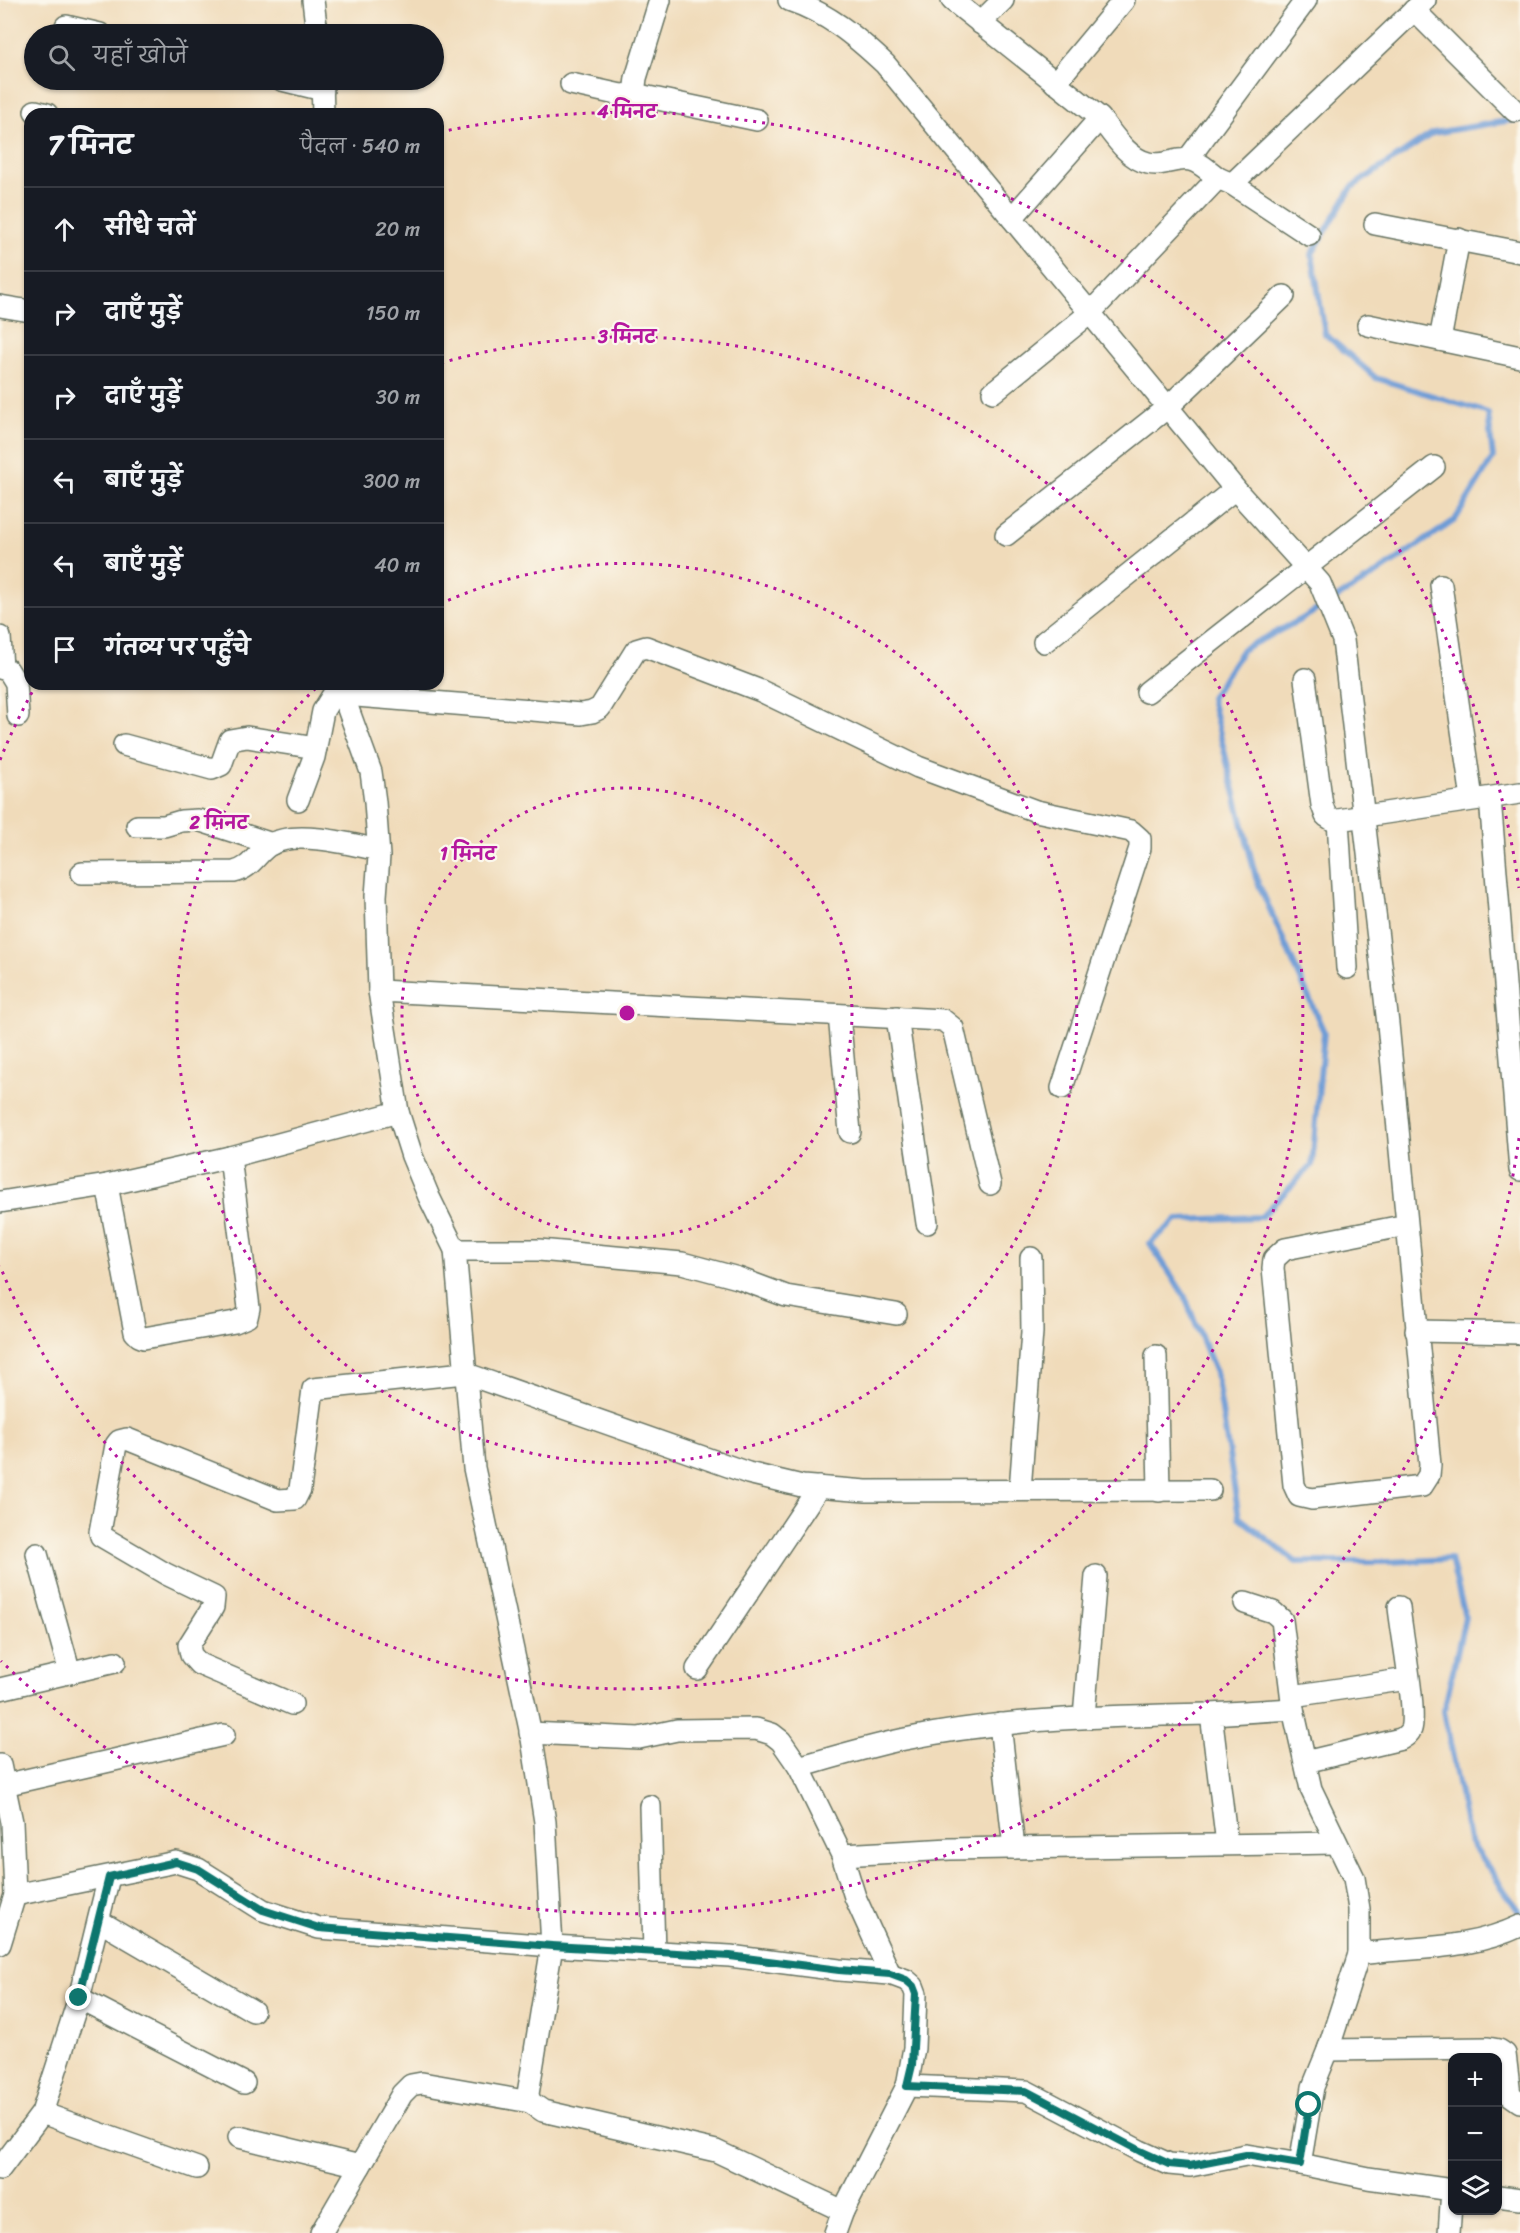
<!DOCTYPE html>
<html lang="hi">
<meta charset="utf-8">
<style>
body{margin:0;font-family:Sriracha,"Playpen Sans Deva",sans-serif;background:#242831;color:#f1f3f6}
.controls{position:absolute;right:18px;bottom:18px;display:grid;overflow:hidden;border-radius:12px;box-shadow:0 2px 4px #0004}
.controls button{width:54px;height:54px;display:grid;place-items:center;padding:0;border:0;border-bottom:2px solid #363941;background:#171b24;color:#f1f3f6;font:30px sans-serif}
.stop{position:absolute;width:18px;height:18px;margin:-14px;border:4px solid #0f766e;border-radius:50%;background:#fff}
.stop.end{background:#0f766e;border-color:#fff;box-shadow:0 2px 6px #0008}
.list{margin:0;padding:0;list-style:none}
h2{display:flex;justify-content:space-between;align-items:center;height:78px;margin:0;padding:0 24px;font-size:26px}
h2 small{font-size:20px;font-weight:400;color:#9ea1a6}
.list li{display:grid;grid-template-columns:39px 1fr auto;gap:18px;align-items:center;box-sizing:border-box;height:84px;padding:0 24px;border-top:2px solid #363941}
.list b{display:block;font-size:22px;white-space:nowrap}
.list em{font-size:20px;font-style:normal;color:#9ea1a6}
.icon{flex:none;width:33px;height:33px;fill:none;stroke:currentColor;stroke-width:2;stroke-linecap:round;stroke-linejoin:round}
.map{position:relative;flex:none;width:1520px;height:2233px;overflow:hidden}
.search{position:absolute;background:#171b24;box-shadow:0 2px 4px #0004;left:24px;top:24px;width:420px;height:66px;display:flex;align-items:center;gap:15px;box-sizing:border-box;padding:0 21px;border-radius:33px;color:#9ea1a6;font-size:22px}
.panel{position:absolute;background:#171b24;box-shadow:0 2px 4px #0004;left:24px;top:108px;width:420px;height:582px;border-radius:18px}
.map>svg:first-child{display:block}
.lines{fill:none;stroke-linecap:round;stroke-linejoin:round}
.stream{stroke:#6e9cd6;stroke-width:6}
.street-casing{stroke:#687463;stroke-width:24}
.street{stroke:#fff;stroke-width:21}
.route{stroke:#0f766e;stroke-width:8}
.ring{fill:none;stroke:#b5179e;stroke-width:3;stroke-dasharray:3 6}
.centre{fill:#b5179e;stroke:#fbf7ec;stroke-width:3}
.ring-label{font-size:18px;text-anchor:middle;font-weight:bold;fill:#b5179e;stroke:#fbf7ec;stroke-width:4.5;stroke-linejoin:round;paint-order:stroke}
</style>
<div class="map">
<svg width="1520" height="2233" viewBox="0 0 1520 2233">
<rect width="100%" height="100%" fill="#fbf7ec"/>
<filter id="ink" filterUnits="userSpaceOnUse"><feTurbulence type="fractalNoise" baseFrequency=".0167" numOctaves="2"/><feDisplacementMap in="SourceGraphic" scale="12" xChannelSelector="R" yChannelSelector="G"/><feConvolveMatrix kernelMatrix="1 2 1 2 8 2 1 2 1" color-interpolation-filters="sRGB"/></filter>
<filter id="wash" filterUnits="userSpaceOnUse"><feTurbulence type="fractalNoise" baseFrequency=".008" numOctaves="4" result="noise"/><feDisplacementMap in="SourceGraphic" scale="24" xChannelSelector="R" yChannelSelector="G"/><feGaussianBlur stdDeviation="1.35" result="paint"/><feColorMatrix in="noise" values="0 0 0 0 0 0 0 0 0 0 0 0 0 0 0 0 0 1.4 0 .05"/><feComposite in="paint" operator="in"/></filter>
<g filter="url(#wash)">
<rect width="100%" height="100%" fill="#f0dbba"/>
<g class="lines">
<polyline class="stream" points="1519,119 1433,133 1352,187 1312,254 1325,334 1376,378 1488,413 1493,458 1455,520 1370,578 1300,620 1243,649 1211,698 1256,878 1324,1032 1312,1165 1261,1217 1177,1220 1150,1243 1184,1295 1216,1373 1239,1517 1296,1562 1387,1562 1451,1559 1465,1617 1444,1711 1469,1840 1520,1913"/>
</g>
</g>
<g filter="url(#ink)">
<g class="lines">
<defs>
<g id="street">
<polyline points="313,0 317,34"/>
<path d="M789 0C828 13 855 36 885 64L1235 489 1320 583 1343 640 1388 1024 1430 1465 1429 1475 1422 1486 1312 1499 1299 1496 1294 1485 1273 1268 1274 1259 1285 1249 1407 1225"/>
<polyline points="952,0 1100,118 1012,218"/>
<polyline points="1414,10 1515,111"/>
<polyline points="980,23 1003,0"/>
<polyline points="66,26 100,34"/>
<polyline points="282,80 323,90"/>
<polyline points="322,80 323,114"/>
<polyline points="1055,83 1124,0"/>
<polyline points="571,84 621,95 634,94 757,120"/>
<polyline points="634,94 636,78 660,0"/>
<polyline points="35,111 47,114"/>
<path d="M1100 118C1113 134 1127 158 1148 163 1163 167 1177 157 1190 160 1200 162 1210 172 1218 178"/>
<polyline points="1188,159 1306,0"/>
<polyline points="1232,184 1309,235"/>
<polyline points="1375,224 1520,252"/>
<polyline points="0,306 30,311"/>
<polyline points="1368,325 1520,357"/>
<polyline points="1440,340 1459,239"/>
<polyline points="993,392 1090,313 1218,178 1232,184 1425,0"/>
<polyline points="1006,535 1168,407 1284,296"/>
<polyline points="1441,585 1472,799"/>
<polyline points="0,637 2,668"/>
<polyline points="1044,642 1235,489"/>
<polyline points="0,668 8,670 16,683 18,716"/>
<polyline points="1305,679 1322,805 1326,816 1337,823"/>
<polyline points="339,684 371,772 375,802 379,856 376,896 379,991 398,1112 412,1156 429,1197 455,1250 474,1468 532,1739 545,1822 552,1946 528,2094 530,2102 543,2111 716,2151 843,2211"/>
<polyline points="1147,692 1434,467"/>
<polyline points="344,695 581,714 592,712 600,708 636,650 646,647 761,691 918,767 1036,811 1131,831 1140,839 1140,848 1062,1088"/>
<polyline points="124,745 212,769 221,765 230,740 247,737 316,748"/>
<polyline points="1490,798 1520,1170"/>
<polyline points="298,800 314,757 323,711 339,685"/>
<polyline points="137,826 164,826 181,821 198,820 272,844"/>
<path d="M82 873 234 872C252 868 256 853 271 844 296 830 351 844 378 850"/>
<polyline points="1347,968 1338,820 1520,793"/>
<polyline points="379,991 943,1020 953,1028 990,1184"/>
<polyline points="839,1015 850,1132"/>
<polyline points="897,1017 927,1223"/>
<polyline points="107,1185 135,1332 139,1336 144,1338 235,1322 247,1317 249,1308 230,1157"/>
<polyline points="0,1202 107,1185 230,1157 398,1112"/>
<polyline points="455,1250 539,1250 682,1263 738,1278 786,1296 896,1314"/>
<polyline points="1416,1331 1520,1333"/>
<polyline points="1156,1356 1159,1491"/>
<polyline points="1020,1490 1032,1332 1031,1258"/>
<polyline points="37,1554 70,1673"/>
<polyline points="1245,1603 1273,1612 1282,1620 1293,1709"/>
<polyline points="697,1669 819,1487"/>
<polyline points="0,1689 115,1662"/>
<polyline points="1292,1696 1408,1679"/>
<polyline points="292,1704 199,1664 191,1655 189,1645 213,1607 214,1597 166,1574 101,1536 100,1532 116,1445 119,1441 127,1439 278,1500 295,1499 300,1489 313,1389 464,1373 748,1473 802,1486 866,1491 1210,1490"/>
<polyline points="1084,1716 1096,1576"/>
<polyline points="1000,1724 1014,1848"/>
<polyline points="530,1733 639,1738 677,1730 756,1729 772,1734 781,1741 799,1767 842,1855 855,1897 890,1974"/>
<path d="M1305 1762 1401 1739C1406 1736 1409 1734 1411 1729 1417 1711 1401 1630 1399 1607"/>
<polyline points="0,1765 12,1822 15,1895 0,1944"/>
<path d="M799 1767C834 1757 870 1746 905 1739 1006 1718 1109 1716 1211 1714"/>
<polyline points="4,1785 224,1735"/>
<polyline points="650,1806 654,1952"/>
<polyline points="1227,1844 1211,1714 1293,1709 1311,1789 1354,1878 1359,1909 1359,1954"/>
<polyline points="842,1855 950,1849 1336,1843"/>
<polyline points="15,1895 176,1862 198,1869 263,1910 319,1928 552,1946 730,1956 839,1970 890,1974 906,1980 913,1986 916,1994 914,2048 907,2086 843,2211 835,2233"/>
<polyline points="99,1921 253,2011"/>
<polyline points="79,1998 244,2083"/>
<polyline points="1328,2050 1488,2048 1499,2050 1505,2054 1510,2095 1520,2102"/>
<path d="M907 2086 1026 2091 1140 2151 1169 2164 1190 2166 1246 2155 1300 2164 1313 2087 1328 2050 1359 1954C1414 1947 1470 1950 1520 1926"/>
<polyline points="42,2113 197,2168"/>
<polyline points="239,2137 360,2166"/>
<polyline points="1300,2164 1368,2178 1452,2190 1449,2233"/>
<polyline points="0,2169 42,2113 79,1998 109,1877"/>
<polyline points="1498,2196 1520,2199"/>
<polyline points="321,2233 402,2094 411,2085 422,2083 530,2102"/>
</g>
</defs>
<use href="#street" class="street-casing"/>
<use href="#street" class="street"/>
</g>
</g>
<g class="lines" filter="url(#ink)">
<polyline class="route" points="79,1998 109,1877 176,1862 198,1869 263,1910 319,1928 552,1946 730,1956 839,1970 890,1974 906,1980 913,1986 916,1994 912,2065 907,2086 1026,2091 1140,2151 1169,2164 1190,2166 1246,2155 1300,2164 1309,2105"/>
</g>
<g class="ring">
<circle cx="627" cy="1013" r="225"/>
<path d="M440 604A450 450 0 1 1 317 687"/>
<path d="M0 760A676 676 0 0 1 36 685M441 363A676 676 0 1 1 0 1266"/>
<path d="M1519 1138A901 901 0 0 1 1 1661M440 132A901 901 0 0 1 1519 888"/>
</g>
<circle cx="627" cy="1013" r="9" class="centre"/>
<g class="ring-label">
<text x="627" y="118">4 मिनट</text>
<text x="627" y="343">3 मिनट</text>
<text x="219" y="829">2 मिनट</text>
<text x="468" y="860">1 मिनट</text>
</g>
</svg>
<div class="controls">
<button>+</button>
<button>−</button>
<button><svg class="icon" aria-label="layers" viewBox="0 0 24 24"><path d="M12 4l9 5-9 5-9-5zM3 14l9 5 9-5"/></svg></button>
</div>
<div class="stop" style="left:1309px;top:2105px"></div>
<div class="stop end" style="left:79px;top:1998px"></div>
<div class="search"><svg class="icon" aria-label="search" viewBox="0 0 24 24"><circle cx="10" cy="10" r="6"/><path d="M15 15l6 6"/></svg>यहाँ खोजें</div>
<section class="panel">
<h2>7 मिनट<small>पैदल · 540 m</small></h2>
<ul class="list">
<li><svg class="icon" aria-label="ahead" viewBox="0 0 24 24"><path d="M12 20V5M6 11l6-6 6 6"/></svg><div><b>सीधे चलें</b></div><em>20 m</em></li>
<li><svg class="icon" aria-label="right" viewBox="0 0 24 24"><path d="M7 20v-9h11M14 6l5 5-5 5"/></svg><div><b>दाएँ मुड़ें</b></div><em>150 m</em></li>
<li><svg class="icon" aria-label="right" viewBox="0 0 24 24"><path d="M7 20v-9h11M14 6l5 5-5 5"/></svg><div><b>दाएँ मुड़ें</b></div><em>30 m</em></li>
<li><svg class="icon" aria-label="left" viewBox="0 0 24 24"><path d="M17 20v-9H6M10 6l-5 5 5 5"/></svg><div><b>बाएँ मुड़ें</b></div><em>300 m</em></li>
<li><svg class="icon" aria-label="left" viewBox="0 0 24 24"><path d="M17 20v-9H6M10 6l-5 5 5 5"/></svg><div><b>बाएँ मुड़ें</b></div><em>40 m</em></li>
<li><svg class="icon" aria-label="arrive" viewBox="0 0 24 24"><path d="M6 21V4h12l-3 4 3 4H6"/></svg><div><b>गंतव्य पर पहुँचे</b></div></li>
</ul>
</section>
</div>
